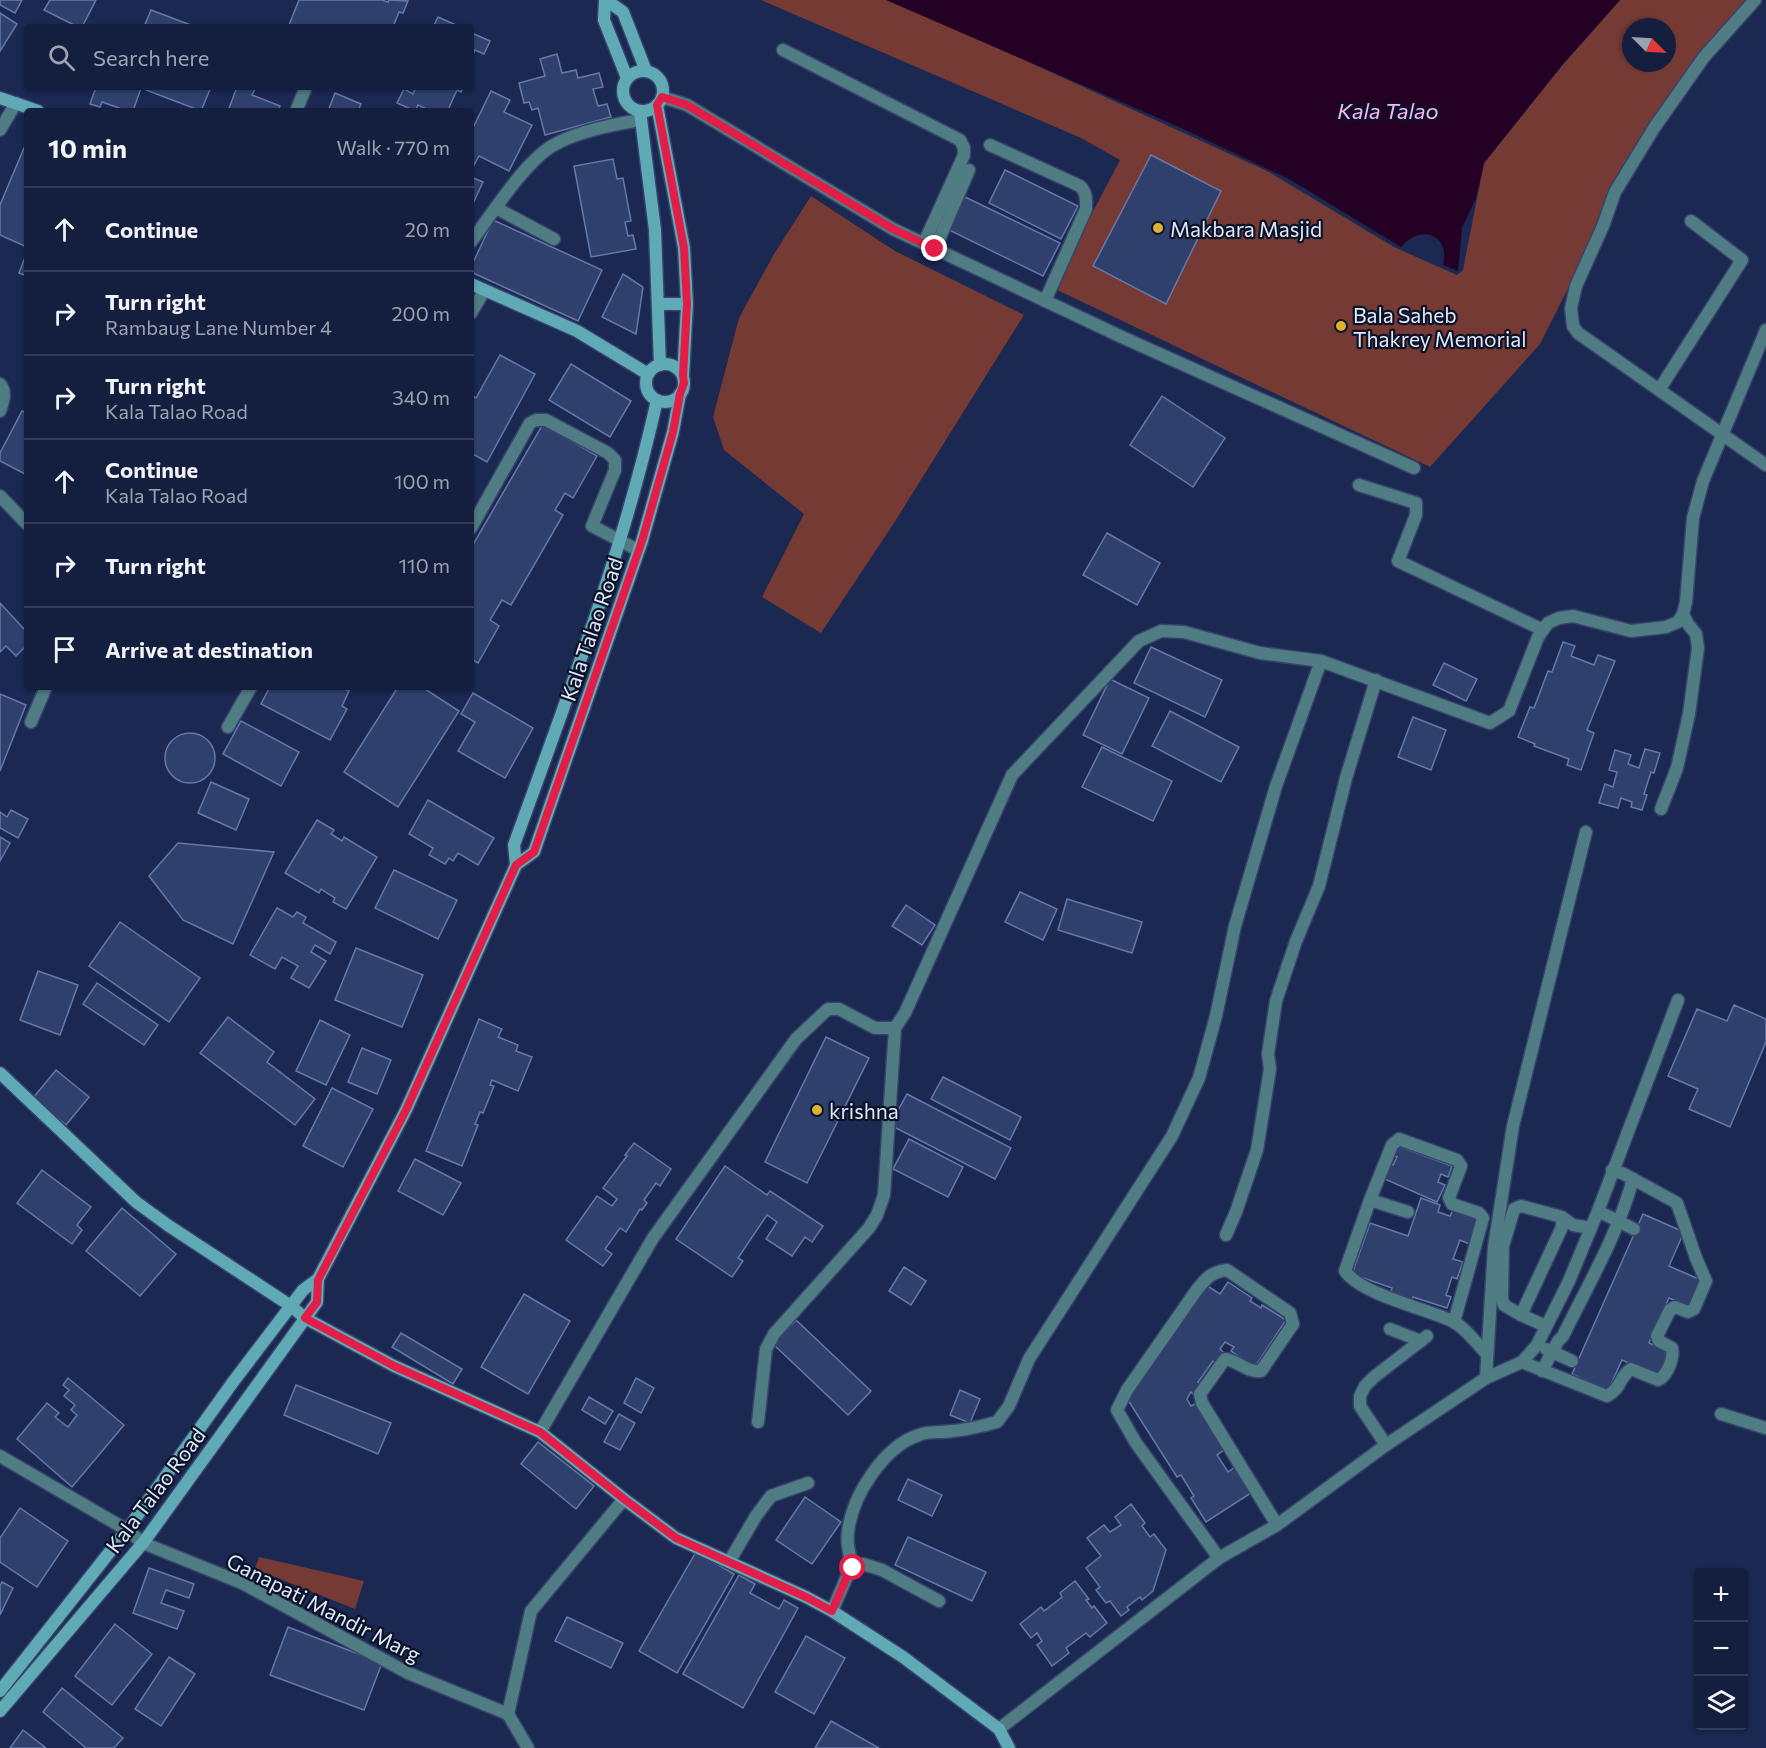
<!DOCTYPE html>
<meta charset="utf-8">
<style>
body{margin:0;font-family:Commissioner,sans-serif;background:#1d2745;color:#f1f3f6}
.controls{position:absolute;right:18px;bottom:18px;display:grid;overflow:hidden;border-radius:6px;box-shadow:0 2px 4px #0004}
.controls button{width:54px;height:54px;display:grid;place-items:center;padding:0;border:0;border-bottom:2px solid #333c58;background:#141e3e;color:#f1f3f6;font:30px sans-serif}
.compass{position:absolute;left:1622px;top:18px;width:54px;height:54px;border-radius:50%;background:#141e3e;box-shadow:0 2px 4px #0004;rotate:114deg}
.stop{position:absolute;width:18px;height:18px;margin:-14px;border:4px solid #e11d48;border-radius:50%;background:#fff}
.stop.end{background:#e11d48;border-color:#fff;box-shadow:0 2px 6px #0008}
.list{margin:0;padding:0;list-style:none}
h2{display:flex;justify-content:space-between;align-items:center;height:78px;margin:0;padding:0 24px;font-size:26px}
h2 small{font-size:20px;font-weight:400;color:#9da2b0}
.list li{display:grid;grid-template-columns:39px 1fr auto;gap:18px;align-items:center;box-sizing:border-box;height:84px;padding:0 24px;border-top:2px solid #333c58}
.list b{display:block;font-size:22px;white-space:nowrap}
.list p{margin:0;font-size:20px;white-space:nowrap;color:#9da2b0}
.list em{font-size:20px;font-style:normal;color:#9da2b0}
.icon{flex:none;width:33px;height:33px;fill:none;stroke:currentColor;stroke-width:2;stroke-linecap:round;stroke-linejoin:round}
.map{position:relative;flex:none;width:1766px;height:1748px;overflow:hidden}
.search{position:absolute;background:#141e3e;box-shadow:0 2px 4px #0004;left:24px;top:24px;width:450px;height:66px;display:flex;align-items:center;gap:15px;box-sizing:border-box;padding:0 21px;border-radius:6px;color:#9da2b0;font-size:22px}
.panel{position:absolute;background:#141e3e;box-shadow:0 2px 4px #0004;left:24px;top:108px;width:450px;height:582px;border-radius:6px}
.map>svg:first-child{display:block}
.green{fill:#763a34;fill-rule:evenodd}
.water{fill:#250025}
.building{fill:#30406d;stroke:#6578a9;stroke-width:1.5}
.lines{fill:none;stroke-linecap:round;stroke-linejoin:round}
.street-casing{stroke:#36436a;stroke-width:15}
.secondary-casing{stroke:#36436a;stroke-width:15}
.street{stroke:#507c83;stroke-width:12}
.secondary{stroke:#60aab5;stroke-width:12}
.route{stroke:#e11d48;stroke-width:8}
.poi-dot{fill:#deb133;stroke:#0c1326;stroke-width:2}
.labels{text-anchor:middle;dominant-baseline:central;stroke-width:4.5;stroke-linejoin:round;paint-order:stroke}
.poi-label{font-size:21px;fill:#dfe8fe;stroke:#0c1326;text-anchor:start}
.street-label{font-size:21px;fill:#dfe8fe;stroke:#0c1326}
.water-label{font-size:22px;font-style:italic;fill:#f9b6f7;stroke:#0c1326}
</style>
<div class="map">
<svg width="1766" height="1748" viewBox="0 0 1766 1748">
<rect width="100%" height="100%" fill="#1a2852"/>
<g class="green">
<path d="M761 0H893L1267 171 1394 247 1457 275 1463 270 1484 163 1562 66 1620 0H1745L1625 176 1540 344 1430 467 1053 288 1120 160 1081 138ZM1631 27H1667V63H1631Z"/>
<polygon points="811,196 895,251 1024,315 894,523 821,633 762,597 804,514 724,450 713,417 739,318 774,254"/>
<polygon points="259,1557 364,1581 355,1609 255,1569"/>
</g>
<path class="water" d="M886 0H1620L1562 65 1484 163 1476 198 1462 228 1458 271 1443 265C1451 233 1419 224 1401 247L1289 179 1177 126Z"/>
<g class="building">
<polygon points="0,0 22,0 15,13 0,5"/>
<polygon points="50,0 96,0 82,27 78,27 44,10"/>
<polygon points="299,0 382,0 388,2 389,0 408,1 403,13 399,12 393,27 294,27 289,25"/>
<polygon points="151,10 196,27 144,27"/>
<polygon points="0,13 17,24 0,51"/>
<polygon points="438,17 456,25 456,27 433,27"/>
<polygon points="474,34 490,41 484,54 475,50 471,58 471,41"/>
<polygon points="557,54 562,73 576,70 578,78 599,73 603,87 593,89 598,106 607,104 611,117 545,135 538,108 532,110 529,102 524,103 519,83 545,76 540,59"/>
<polygon points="96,87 211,87 201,111 141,88 133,111 118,111 119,108 102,102 100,107 90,104"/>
<polygon points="237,87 256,87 252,95 280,106 278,111 228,111"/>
<polygon points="416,87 464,87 461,92 457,90 448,110 451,111 431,111 418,105 415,111 397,103 404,89 413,94"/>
<polygon points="491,91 510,100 504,112 532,125 509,171 479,156 473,167 471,166 471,132"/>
<polygon points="335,93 361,104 358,111 328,111"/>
<polygon points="24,148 27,149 27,247 0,235 0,205"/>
<polygon points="1151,155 1221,191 1166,304 1093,266"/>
<polygon points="613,159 617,179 623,178 631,221 625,222 628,236 633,235 636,249 591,257 574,166"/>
<polygon points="1005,170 1078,206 1061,239 989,203"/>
<polygon points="471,177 483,182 471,208"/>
<polygon points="961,195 1060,243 1043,276 945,228"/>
<polygon points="493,220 602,270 578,321 471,272 471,267"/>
<polygon points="27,252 27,276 19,273"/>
<polygon points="623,274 643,287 636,334 602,317"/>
<polygon points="500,355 535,374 487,462 471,453 471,395 476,398"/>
<polygon points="571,364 631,401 610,437 549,400"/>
<polygon points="1162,396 1225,438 1193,487 1130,445"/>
<polygon points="22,411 27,413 27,475 0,461 0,453"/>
<polygon points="543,424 597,456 573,498 565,493 555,510 563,515 511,605 502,600 490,620 499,626 478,663 471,659 471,548"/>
<polygon points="1107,533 1160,563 1137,605 1083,575"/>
<polygon points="0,603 25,630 27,629 27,645 16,656 6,646 0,652"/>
<polygon points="1563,642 1575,646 1571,656 1594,665 1598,655 1615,661 1587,730 1594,733 1581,770 1567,765 1569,759 1534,746 1535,744 1518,737 1530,707 1534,708 1548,671 1552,672"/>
<polygon points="1151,647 1222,680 1205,717 1134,683"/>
<polygon points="1444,663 1477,679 1466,701 1433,685"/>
<polygon points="1110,679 1149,698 1122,754 1083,735"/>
<polygon points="270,687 341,687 349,691 342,706 347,709 330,740 261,704"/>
<polygon points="398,687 422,687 459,711 398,807 344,772"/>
<polygon points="473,693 533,728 505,778 458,751 475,722 461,714"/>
<polygon points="0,694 26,705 0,771"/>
<polygon points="1170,711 1239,747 1221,782 1152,746"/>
<polygon points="1413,717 1446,730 1431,770 1398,757"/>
<polygon points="241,721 299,752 281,786 223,754"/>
<circle cx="190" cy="758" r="25"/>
<polygon points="1102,747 1172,781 1153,821 1082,787"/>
<polygon points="1645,749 1660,753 1654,773 1651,772 1644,794 1647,795 1642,810 1631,807 1632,802 1621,798 1618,808 1599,803 1605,784 1613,787 1617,772 1609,770 1615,750 1631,755 1628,764 1639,768"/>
<polygon points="211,782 249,799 236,830 198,813"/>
<polygon points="428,800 494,838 478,865 458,853 453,861 449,858 445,864 429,855 433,848 409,834"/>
<polygon points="11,810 28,819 18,838 0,828 0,812 7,817"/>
<polygon points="317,820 334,830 331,834 342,841 344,837 377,857 346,909 333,902 335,898 321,889 319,893 285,873"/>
<polygon points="0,837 10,843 0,861"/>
<polygon points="178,843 274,852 233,944 183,920 149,876"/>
<polygon points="394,870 457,900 438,939 375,908"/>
<polygon points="1020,892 1057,909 1043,940 1005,922"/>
<polygon points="1067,899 1142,922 1132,953 1058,930"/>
<polygon points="906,905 935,925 922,945 892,926"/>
<polygon points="277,908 293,917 297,912 306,917 303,923 336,942 330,954 315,945 311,952 326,961 309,988 291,978 298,966 282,957 275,969 250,955"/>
<polygon points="120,922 200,978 169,1022 89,966"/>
<polygon points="356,948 423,975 402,1027 335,1000"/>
<polygon points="38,971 78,985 60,1035 20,1020"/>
<polygon points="97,983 158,1025 144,1045 83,1004"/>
<polygon points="1734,1005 1766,1019 1766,1042 1730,1127 1689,1109 1698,1089 1668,1076 1697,1009 1727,1021"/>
<polygon points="228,1017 274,1052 267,1062 315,1099 295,1125 200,1053"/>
<polygon points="479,1019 502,1029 498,1037 518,1045 516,1051 532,1057 518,1091 492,1080 490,1085 494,1086 483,1113 480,1112 475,1124 478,1125 462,1166 426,1151"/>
<polygon points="320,1020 350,1035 326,1085 296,1071"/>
<polygon points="826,1037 869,1058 807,1183 765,1162"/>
<polygon points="362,1048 391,1060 377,1094 348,1082"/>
<polygon points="56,1070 89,1097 66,1125 33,1098"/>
<polygon points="943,1077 1021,1117 1010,1140 931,1099"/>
<polygon points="332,1088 373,1109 343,1167 303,1146"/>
<polygon points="907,1094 1011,1148 995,1179 890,1125"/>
<polygon points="909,1139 963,1167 948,1197 893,1169"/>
<polygon points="634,1143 671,1169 660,1186 656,1183 644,1200 647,1203 642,1210 640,1209 626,1232 620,1228 605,1249 612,1254 603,1266 566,1240 597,1196 612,1206 617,1199 603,1188 627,1156 625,1155"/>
<polygon points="1396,1145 1452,1166 1448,1177 1441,1174 1438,1182 1445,1185 1437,1202 1380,1177 1387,1163 1393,1165 1397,1157 1392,1155"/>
<polygon points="415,1159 461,1183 443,1215 398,1191"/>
<polygon points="725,1166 767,1195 770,1191 823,1226 812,1242 805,1237 792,1256 766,1239 777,1222 767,1215 738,1258 743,1261 732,1277 676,1239"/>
<polygon points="42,1170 91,1207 77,1225 82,1230 72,1244 17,1203"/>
<polygon points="1421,1198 1440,1205 1438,1212 1450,1216 1453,1210 1478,1218 1469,1244 1460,1240 1453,1259 1463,1262 1457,1279 1452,1277 1446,1295 1451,1297 1447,1308 1413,1297 1411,1303 1390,1295 1392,1288 1352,1274 1370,1223 1408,1236"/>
<polygon points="122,1208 176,1254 140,1296 86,1251"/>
<polygon points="1643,1214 1684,1232 1669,1266 1701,1280 1690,1306 1669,1298 1649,1343 1669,1353 1659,1376 1622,1360 1608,1391 1572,1374"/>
<polygon points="904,1267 926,1281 911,1305 889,1291"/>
<polygon points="1228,1282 1252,1298 1250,1301 1261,1308 1262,1305 1286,1320 1255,1367 1231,1351 1234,1347 1225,1342 1220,1349 1223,1352 1216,1363 1213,1361 1198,1382 1201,1384 1193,1394 1191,1392 1187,1399 1191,1406 1195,1404 1224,1450 1217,1455 1228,1472 1235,1467 1251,1493 1206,1522 1191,1498 1194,1496 1181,1475 1177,1477 1126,1397 1206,1285 1220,1294"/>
<polygon points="524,1294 570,1321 528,1394 481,1367"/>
<polygon points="796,1320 871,1391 848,1415 773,1344"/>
<polygon points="401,1333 462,1369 453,1384 392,1347"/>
<polygon points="68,1378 124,1425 72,1487 17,1439 47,1403 59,1413 55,1417 68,1427 77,1415 71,1410 75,1405 64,1396 69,1390 63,1385"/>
<polygon points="636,1378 654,1388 641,1413 624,1403"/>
<polygon points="296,1385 391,1423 378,1454 284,1415"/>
<polygon points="960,1390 980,1399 970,1423 950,1415"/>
<polygon points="589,1397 613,1411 605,1424 582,1410"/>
<polygon points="619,1414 635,1423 620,1450 604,1442"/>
<polygon points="538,1442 594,1486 576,1509 521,1464"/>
<polygon points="908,1479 942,1495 932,1516 898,1500"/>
<polygon points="805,1497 841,1522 812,1564 776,1540"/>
<polygon points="1131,1504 1145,1523 1142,1526 1150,1537 1154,1534 1166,1550 1153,1591 1142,1600 1140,1597 1127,1607 1129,1610 1121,1616 1110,1601 1106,1603 1096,1590 1100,1587 1086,1568 1101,1556 1087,1538 1104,1525 1110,1532 1121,1525 1115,1517"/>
<polygon points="20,1508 68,1541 37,1587 0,1562 0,1538"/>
<polygon points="908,1537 986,1572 972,1601 895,1565"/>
<polygon points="696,1552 734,1574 677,1673 639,1651"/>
<polygon points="149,1568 194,1584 189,1598 166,1590 161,1603 184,1611 177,1629 133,1613"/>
<polygon points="739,1575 755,1584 750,1593 779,1609 784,1600 798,1608 743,1708 683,1674"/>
<polygon points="1075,1581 1089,1599 1086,1600 1092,1608 1094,1606 1107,1623 1090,1637 1086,1633 1066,1648 1069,1653 1052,1666 1037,1645 1042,1641 1037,1633 1031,1638 1020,1624 1041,1607 1044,1611 1062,1597 1060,1593"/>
<polygon points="2,1582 13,1588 0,1615 0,1586"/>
<polygon points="567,1617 623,1643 611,1668 555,1641"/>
<polygon points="115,1624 152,1654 112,1705 75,1676"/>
<polygon points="288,1627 382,1663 364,1710 270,1675"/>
<polygon points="806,1636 845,1658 814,1714 775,1692"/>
<polygon points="169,1657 195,1674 161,1726 135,1709"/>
<polygon points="62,1688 123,1738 114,1748 86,1748 43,1712"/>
<polygon points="831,1721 879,1748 815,1748"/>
<polygon points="23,1730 46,1748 10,1748"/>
</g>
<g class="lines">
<defs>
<g id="street">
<polyline points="1755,0 1704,57 1654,128 1615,192 1603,226 1576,286 1571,308 1573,326 1578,333 1766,465"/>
<polyline points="783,50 960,140 964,148 964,155 924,243"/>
<polyline points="662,97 687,105 893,229 1124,338 1414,468"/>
<polyline points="296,111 306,87"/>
<polyline points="0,130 16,103"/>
<path d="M990 145 1080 186C1087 193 1086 199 1086 209L1045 301"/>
<polyline points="496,208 554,239"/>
<path d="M471 242C491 215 524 163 552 146 575 132 615 124 641 120"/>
<polyline points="935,249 969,170"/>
<polyline points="471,313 484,291"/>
<path d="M0 384C7 392 3 402 0 411"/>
<polyline points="1659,390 1742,260 1691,221"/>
<polyline points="1359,485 1416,503 1416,515 1398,561 1543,630"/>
<polyline points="0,496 27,524"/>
<polyline points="471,528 530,423 536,420 546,420 608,453 615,460 615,470 592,526 638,550"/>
<polyline points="31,722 46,687"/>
<polyline points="228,727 251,687"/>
<polyline points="1661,809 1677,768 1689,714 1698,648 1696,634 1688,624 1683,614"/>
<polyline points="1370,1200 1408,1212"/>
<polyline points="1598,1211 1634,1229"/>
<polyline points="1562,1217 1562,1227 1521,1315 1504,1305 1502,1299 1503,1246 1514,1209 1521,1206 1562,1217 1573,1225 1591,1228"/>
<polyline points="1226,1235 1236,1212 1257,1150 1270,1069 1268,1054 1276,1001 1296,941 1319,886 1346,778 1376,680"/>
<polyline points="1521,1315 1546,1326"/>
<path d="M1454 1322 1483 1218 1479 1213 1452 1204 1449 1198 1461 1166 1457 1160 1399 1139 1392 1145 1370 1200 1345 1271C1360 1294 1427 1309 1452 1321 1465 1327 1476 1343 1486 1353"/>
<polyline points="1390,1329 1421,1341"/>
<polyline points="1546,1349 1572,1361"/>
<path d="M1522 1362 1607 1396C1622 1388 1618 1378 1631 1369L1658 1380C1668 1375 1674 1358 1672 1348L1659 1341 1657 1336 1670 1310 1675 1307 1688 1312 1694 1309 1706 1281 1696 1258 1677 1203 1624 1174 1612 1170"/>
<path d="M1542 1371 1558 1341 1563 1336C1588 1285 1618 1234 1633 1179"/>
<polyline points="1486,1378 1494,1247 1513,1126 1586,832"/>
<polyline points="1721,1414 1766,1428"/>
<polyline points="758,1422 766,1349 774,1334 869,1228 877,1215 884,1195 895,1028"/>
<polyline points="540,1432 653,1238 796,1039 828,1009 839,1009 875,1028 895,1028 905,1013 1012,775 1139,641 1161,631 1184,632 1260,653 1321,661 1490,723 1509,711 1538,637 1548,623 1559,618 1573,616 1631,631 1666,627 1678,622 1683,614 1686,602 1693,518 1703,481 1766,330"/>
<polyline points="1386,1445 1360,1406 1360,1396 1365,1386 1374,1377 1427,1336"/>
<polyline points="0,1456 127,1530 143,1543 242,1583 408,1673 508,1714"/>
<path d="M1219 1558 1136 1443 1117 1410 1127 1390 1196 1291C1206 1278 1211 1272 1227 1270L1290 1313 1293 1324 1261 1371C1247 1373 1239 1361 1225 1359L1200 1394 1202 1403 1277 1525"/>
<polyline points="729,1562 756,1516 771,1496 808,1483"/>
<path d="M853 1568C850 1557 846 1544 848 1532 852 1496 884 1446 919 1435 929 1431 941 1433 952 1431 967 1430 982 1426 997 1422L1009 1406 1029 1359 1172 1136 1199 1078 1216 1016 1235 926 1276 786 1321 661"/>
<polyline points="832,1611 849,1572 856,1566 863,1564 882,1570 939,1601"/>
<polyline points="999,1729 1219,1558 1277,1525 1386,1445 1486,1378 1522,1362 1537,1345 1569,1281 1598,1211 1678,1000"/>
<polyline points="528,1748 508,1714 531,1611 624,1499"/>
</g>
<g id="secondary">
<polyline points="605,0 604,20 627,78"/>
<polyline points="606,0 623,12 646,71"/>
<circle cx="643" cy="91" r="20"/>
<polyline points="0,98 38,111"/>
<polyline points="657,105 684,248 687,304 683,377"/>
<polyline points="640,111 655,230 660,365"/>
<polyline points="471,284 577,331 648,374"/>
<polyline points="658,304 687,304"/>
<circle cx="665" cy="383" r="19"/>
<path d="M516 865 514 845C567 698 623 553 657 400"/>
<polyline points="0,1073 136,1202 169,1226 291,1306 305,1318 394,1366 540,1432 624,1499 676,1538 806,1597 832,1611 903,1657 999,1729 1009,1748"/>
<polyline points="0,1691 127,1530 233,1382 303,1290 318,1279"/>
<polyline points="0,1711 143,1543 317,1302 318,1279 406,1110 516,865 534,852 642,541 673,432 680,394"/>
</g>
</defs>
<use href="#street" class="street-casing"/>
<use href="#secondary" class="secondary-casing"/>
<use href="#street" class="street"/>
<use href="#secondary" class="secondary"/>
</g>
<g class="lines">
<polyline class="route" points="853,1568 849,1572 832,1611 806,1597 676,1538 624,1499 540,1432 394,1366 305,1318 317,1302 318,1280 406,1110 516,865 534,852 642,541 673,432 680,394 684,383 683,376 687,304 684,248 657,105 662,97 687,105 893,229 935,249"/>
</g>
<g class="poi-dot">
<circle cx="1158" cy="228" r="6"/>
<circle cx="1341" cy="326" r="6"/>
<circle cx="817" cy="1110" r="6"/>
</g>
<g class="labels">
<g class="poi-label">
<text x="1170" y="228">Makbara Masjid</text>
<text x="1353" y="314">Bala Saheb<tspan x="1353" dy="24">Thakrey Memorial</tspan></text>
<text x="829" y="1110">krishna</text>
</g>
<g class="street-label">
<text transform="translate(591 629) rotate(-71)">Kala Talao Road</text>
<text transform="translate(155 1490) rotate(-53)">Kala Talao Road</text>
<text transform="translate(324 1607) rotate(27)">Ganapati Mandir Marg</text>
</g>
<g class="water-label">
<text x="1388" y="110">Kala Talao</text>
</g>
</g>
</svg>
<div class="controls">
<button>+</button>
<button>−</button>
<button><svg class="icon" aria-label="layers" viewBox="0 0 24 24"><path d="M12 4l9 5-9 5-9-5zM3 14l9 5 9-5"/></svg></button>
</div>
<svg class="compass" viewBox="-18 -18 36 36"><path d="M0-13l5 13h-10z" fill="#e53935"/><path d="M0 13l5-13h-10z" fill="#9da2b0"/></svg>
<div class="stop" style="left:853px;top:1568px"></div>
<div class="stop end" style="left:935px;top:249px"></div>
<div class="search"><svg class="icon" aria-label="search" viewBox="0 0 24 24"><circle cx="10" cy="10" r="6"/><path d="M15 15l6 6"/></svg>Search here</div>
<section class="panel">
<h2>10 min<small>Walk · 770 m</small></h2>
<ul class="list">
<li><svg class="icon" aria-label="ahead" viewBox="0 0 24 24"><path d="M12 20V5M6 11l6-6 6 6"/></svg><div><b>Continue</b></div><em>20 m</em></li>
<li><svg class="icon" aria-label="right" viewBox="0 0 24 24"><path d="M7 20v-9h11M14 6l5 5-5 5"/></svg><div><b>Turn right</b><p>Rambaug Lane Number 4</p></div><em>200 m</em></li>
<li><svg class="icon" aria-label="right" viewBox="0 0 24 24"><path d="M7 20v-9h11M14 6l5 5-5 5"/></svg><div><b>Turn right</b><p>Kala Talao Road</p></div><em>340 m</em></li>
<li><svg class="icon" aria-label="ahead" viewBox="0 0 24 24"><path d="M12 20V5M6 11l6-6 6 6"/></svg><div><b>Continue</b><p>Kala Talao Road</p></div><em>100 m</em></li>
<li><svg class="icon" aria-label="right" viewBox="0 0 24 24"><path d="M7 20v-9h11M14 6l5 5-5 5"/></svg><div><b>Turn right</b></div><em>110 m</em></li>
<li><svg class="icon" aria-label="arrive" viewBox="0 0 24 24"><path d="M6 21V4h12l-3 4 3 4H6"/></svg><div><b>Arrive at destination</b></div></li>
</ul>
</section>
</div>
